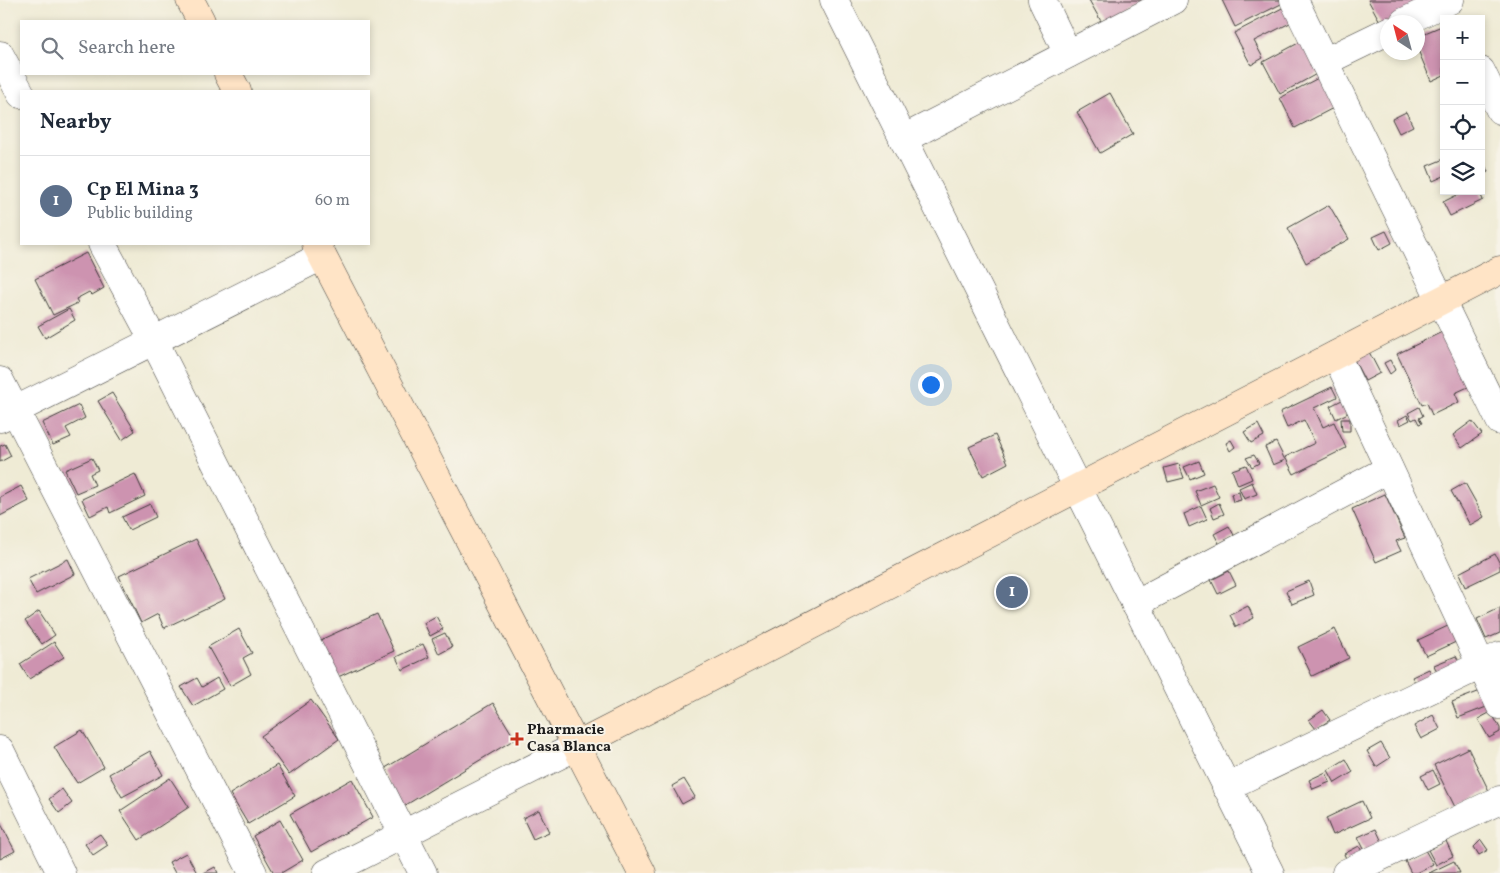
<!DOCTYPE html>
<meta charset="utf-8">
<style>
body{margin:0;font-family:Vollkorn,serif;background:#f6f6f7;color:#1f2937}
.controls{position:absolute;right:15px;top:15px;display:grid;overflow:hidden;border-radius:0px;box-shadow:0 2px 8px #0003}
.controls button{width:45px;height:45px;display:grid;place-items:center;padding:0;border:0;border-bottom:1px solid #e0e1e3;background:#fff;color:#1f2937;font:25px sans-serif}
.compass{position:absolute;left:1380px;top:15px;width:45px;height:45px;border-radius:50%;background:#fff;box-shadow:0 2px 8px #0003;rotate:324deg}
.you{position:absolute;left:930px;top:384px;width:18px;height:18px;margin:-12px;border:4px solid #fff;border-radius:50%;background:#1a73e8;box-shadow:0 0 0 8px #1a73e833}
.badge{display:grid;place-items:center;width:32px;height:32px;border-radius:50%;background:#c8321e;color:#fff;font-size:16px;font-weight:700}
.pin{position:absolute;translate:-50% -50%;border:2px solid #fff;box-shadow:0 1px 5px #0006}
.list{margin:0;padding:0;list-style:none}
h2{display:flex;justify-content:space-between;align-items:center;height:65px;margin:0;padding:0 20px;font-size:21px}
h2 small{font-size:16px;font-weight:400;color:#747a83}
.list li{display:grid;grid-template-columns:32px 1fr auto;gap:15px;align-items:center;box-sizing:border-box;height:90px;padding:0 20px;border-top:1px solid #e0e1e3}
.list b{display:block;font-size:19px;white-space:nowrap}
.list p{margin:0;font-size:16px;white-space:nowrap;color:#747a83}
.list em{font-size:16px;font-style:normal;color:#747a83}
.icon{flex:none;width:28px;height:28px;fill:none;stroke:currentColor;stroke-width:2;stroke-linecap:round;stroke-linejoin:round}
.map{position:relative;flex:none;width:1500px;height:873px;overflow:hidden}
.search{position:absolute;background:#fff;box-shadow:0 2px 8px #0003;left:20px;top:20px;width:350px;height:55px;display:flex;align-items:center;gap:12px;box-sizing:border-box;padding:0 18px;border-radius:0px;color:#747a83;font-size:19px}
.panel{position:absolute;background:#fff;box-shadow:0 2px 8px #0003;left:20px;top:90px;width:350px;height:155px;border-radius:0px}
.map>svg:first-child{display:block}
.building{fill:#cd93b0}
.lines{fill:none;stroke-linecap:round;stroke-linejoin:round}
.street-casing{stroke:#3c3b38;stroke-width:29}
.secondary-casing{stroke:#3c3b38;stroke-width:29}
.street{stroke:#fff;stroke-width:28}
.secondary{stroke:#ffe4c6;stroke-width:28}
.poi-dot{fill:#c8321e;stroke:#f7f3e8;stroke-width:2}
.labels{text-anchor:middle;dominant-baseline:central;stroke-width:4;stroke-linejoin:round;paint-order:stroke}
.poi-label{font-size:15px;font-weight:bold;fill:#1c1c1c;stroke:#f7f3e8;text-anchor:start}
</style>
<div class="map">
<svg width="1500" height="873" viewBox="0 0 1500 873">
<rect width="100%" height="100%" fill="#f7f3e8"/>
<filter id="ink" filterUnits="userSpaceOnUse"><feTurbulence type="fractalNoise" baseFrequency=".02" numOctaves="2"/><feDisplacementMap in="SourceGraphic" scale="10" xChannelSelector="R" yChannelSelector="G"/><feConvolveMatrix kernelMatrix="1 2 1 2 8 2 1 2 1" color-interpolation-filters="sRGB"/></filter>
<filter id="wash" filterUnits="userSpaceOnUse"><feTurbulence type="fractalNoise" baseFrequency=".0096" numOctaves="4" result="noise"/><feDisplacementMap in="SourceGraphic" scale="20" xChannelSelector="R" yChannelSelector="G"/><feGaussianBlur stdDeviation="1.12" result="paint"/><feColorMatrix in="noise" values="0 0 0 0 0 0 0 0 0 0 0 0 0 0 0 0 0 1.4 0 .05"/><feComposite in="paint" operator="in"/></filter>
<g filter="url(#wash)">
<rect width="100%" height="100%" fill="#efebd5"/>
<g id="blocks">
<g class="building">
<polygon points="1089,0 1141,0 1142,2 1102,23"/>
<polygon points="1222,0 1289,0 1235,27"/>
<polygon points="1368,0 1427,0 1382,25"/>
<polygon points="1288,5 1296,20 1254,41 1263,58 1251,65 1234,33"/>
<polygon points="1444,25 1444,75 1431,81 1418,50 1418,36"/>
<polygon points="1304,40 1322,71 1280,94 1263,62"/>
<polygon points="1324,75 1339,105 1295,128 1280,98"/>
<polygon points="1110,93 1133,134 1100,153 1077,112"/>
<polygon points="1406,112 1413,126 1399,133 1392,119"/>
<polygon points="1481,156 1488,172 1481,175"/>
<polygon points="1444,159 1444,176 1433,181 1427,166"/>
<polygon points="1465,191 1479,191 1483,200 1450,216 1443,202"/>
<polygon points="1329,205 1349,239 1306,263 1288,228"/>
<polygon points="1386,231 1392,243 1379,250 1373,237"/>
<polygon points="86,253 104,288 92,295 89,292 76,299 78,303 53,315 35,279"/>
<polygon points="69,309 75,320 45,338 38,326"/>
<polygon points="1442,332 1468,387 1455,393 1459,402 1432,415 1427,403 1422,405 1397,354"/>
<polygon points="1367,348 1380,373 1365,381 1352,356"/>
<polygon points="1390,360 1395,370 1390,374 1384,363"/>
<polygon points="1332,387 1337,397 1314,408 1323,427 1334,422 1346,448 1294,474 1285,457 1315,443 1304,420 1287,428 1280,412"/>
<polygon points="112,393 135,431 122,440 98,401"/>
<polygon points="1344,399 1350,412 1336,419 1330,406"/>
<polygon points="79,405 85,418 66,428 71,437 53,445 42,423"/>
<polygon points="1419,407 1423,416 1419,418 1422,423 1419,424 1416,418 1412,420 1408,413"/>
<polygon points="1407,415 1410,420 1400,425 1398,420"/>
<polygon points="1341,419 1350,419 1350,431 1342,431"/>
<polygon points="1472,421 1482,434 1462,448 1453,435"/>
<polygon points="1258,424 1264,436 1251,443 1244,432"/>
<polygon points="995,435 1008,463 983,476 969,447"/>
<polygon points="1231,440 1235,447 1230,451 1226,443"/>
<polygon points="1276,442 1285,460 1273,465 1265,447"/>
<polygon points="5,444 11,456 0,462 0,446"/>
<polygon points="1254,455 1259,463 1252,467 1246,458"/>
<polygon points="92,458 98,470 90,474 95,485 76,493 65,470"/>
<polygon points="1199,461 1204,473 1190,479 1184,467"/>
<polygon points="1179,464 1184,478 1168,482 1164,468"/>
<polygon points="1246,465 1252,479 1238,485 1232,470"/>
<polygon points="135,474 145,496 110,513 108,507 90,516 82,499"/>
<polygon points="1252,482 1257,494 1244,499 1239,488"/>
<polygon points="1465,483 1484,517 1470,525 1451,491"/>
<polygon points="1213,484 1219,497 1201,505 1195,491"/>
<polygon points="21,486 29,501 0,516 0,497"/>
<polygon points="1239,492 1241,500 1233,502 1231,494"/>
<polygon points="1385,494 1405,538 1396,541 1401,551 1376,562 1352,509"/>
<polygon points="1219,503 1224,514 1214,518 1210,508"/>
<polygon points="150,504 156,517 129,530 122,517"/>
<polygon points="1201,506 1207,519 1189,527 1184,514"/>
<polygon points="1229,526 1235,537 1220,545 1214,534"/>
<polygon points="196,539 225,599 164,628 158,614 141,623 119,576"/>
<polygon points="1495,554 1500,564 1500,570 1465,587 1459,573"/>
<polygon points="68,559 75,574 36,594 28,579"/>
<polygon points="1229,571 1236,585 1218,594 1211,580"/>
<polygon points="1309,581 1314,595 1292,604 1286,591"/>
<polygon points="1248,606 1254,618 1236,627 1230,615"/>
<polygon points="1500,608 1500,633 1486,639 1477,619"/>
<polygon points="39,611 55,635 42,644 25,621"/>
<polygon points="377,614 394,651 338,677 320,640"/>
<polygon points="436,616 443,629 430,636 424,623"/>
<polygon points="1450,625 1458,641 1426,656 1418,640"/>
<polygon points="239,629 252,653 243,658 251,674 230,686 208,647"/>
<polygon points="1335,629 1349,658 1312,676 1298,647"/>
<polygon points="445,633 452,647 439,654 432,639"/>
<polygon points="54,642 64,657 29,679 20,664"/>
<polygon points="423,644 429,657 402,670 396,657"/>
<polygon points="1456,656 1462,668 1439,678 1434,665"/>
<polygon points="1429,669 1434,679 1418,687 1412,677"/>
<polygon points="197,678 202,687 217,678 223,689 193,706 181,687"/>
<polygon points="1483,690 1489,706 1458,718 1452,702"/>
<polygon points="311,700 339,739 289,775 261,736"/>
<polygon points="493,703 515,739 404,806 382,770"/>
<polygon points="1323,710 1330,720 1316,729 1309,720"/>
<polygon points="1491,712 1500,728 1500,732 1489,738 1478,719"/>
<polygon points="1433,715 1440,729 1421,739 1414,726"/>
<polygon points="82,730 104,767 77,783 54,747"/>
<polygon points="1381,743 1390,758 1376,767 1367,751"/>
<polygon points="1468,748 1489,791 1455,807 1434,765"/>
<polygon points="150,751 163,775 122,797 109,774"/>
<polygon points="1346,759 1353,772 1335,783 1328,770"/>
<polygon points="277,765 295,796 248,824 230,794"/>
<polygon points="1433,770 1440,784 1428,790 1421,776"/>
<polygon points="1326,772 1330,782 1313,789 1309,780"/>
<polygon points="170,778 189,807 139,840 120,811"/>
<polygon points="352,779 373,817 311,852 290,814"/>
<polygon points="684,779 695,797 682,804 672,786"/>
<polygon points="62,789 72,803 59,813 49,799"/>
<polygon points="1362,801 1370,818 1333,835 1326,818"/>
<polygon points="539,810 549,832 533,839 523,818"/>
<polygon points="280,820 303,860 281,873 274,873 253,836"/>
<polygon points="0,822 15,851 0,859"/>
<polygon points="1376,829 1383,844 1366,853 1358,837"/>
<polygon points="100,834 108,845 93,855 85,844"/>
<polygon points="1481,840 1488,850 1479,855 1474,847"/>
<polygon points="1446,841 1453,856 1436,865 1428,850"/>
<polygon points="1359,846 1366,859 1350,867 1344,854"/>
<polygon points="1425,850 1433,864 1416,873 1411,873 1405,861"/>
<polygon points="186,853 197,873 175,873 169,862"/>
<polygon points="1454,861 1460,873 1429,873"/>
<polygon points="215,867 218,873 204,873"/>
</g>
</g>
</g>
<g filter="url(#ink)">
<use href="#blocks" fill-opacity="0" stroke="#3c3b38" stroke-width="1"/>
<g class="lines">
<defs>
<g id="street">
<polyline points="834,0 1270,873"/>
<polyline points="1042,0 1068,54"/>
<polyline points="1294,0 1500,421"/>
<polyline points="1404,22 1450,0"/>
<polyline points="0,55 21,94"/>
<polyline points="1324,62 1388,31"/>
<polyline points="1481,71 1500,110"/>
<polyline points="903,139 1173,0"/>
<polyline points="102,244 154,341 423,873"/>
<polyline points="1336,355 1500,705"/>
<polyline points="0,381 253,873"/>
<polyline points="0,418 322,256"/>
<polyline points="1135,604 1389,469"/>
<polyline points="0,750 61,873"/>
<polyline points="1226,787 1500,656"/>
<polyline points="327,873 577,746"/>
<polyline points="1346,873 1500,800"/>
</g>
<g id="secondary">
<polyline points="190,0 201,21"/>
<polyline points="228,74 237,91"/>
<polyline points="316,244 642,873"/>
<polyline points="577,746 1500,270"/>
</g>
</defs>
<use href="#street" class="street-casing"/>
<use href="#secondary" class="secondary-casing"/>
<use href="#street" class="street"/>
<use href="#secondary" class="secondary"/>
</g>
</g>
<path class="poi-dot" d="M514.5 731.5h5v5h5v5h-5v5h-5v-5h-5v-5h5z"/>
<g class="labels">
<g class="poi-label">
<text x="527" y="730">Pharmacie<tspan x="527" dy="17">Casa Blanca</tspan></text>
</g>
</g>
</svg>
<div class="controls">
<button>+</button>
<button>−</button>
<button><svg class="icon" aria-label="locate" viewBox="0 0 24 24"><circle cx="12" cy="12" r="6"/><path d="M12 2v4M12 18v4M2 12h4M18 12h4"/></svg></button>
<button><svg class="icon" aria-label="layers" viewBox="0 0 24 24"><path d="M12 4l9 5-9 5-9-5zM3 14l9 5 9-5"/></svg></button>
</div>
<svg class="compass" viewBox="-18 -18 36 36"><path d="M0-13l5 13h-10z" fill="#e53935"/><path d="M0 13l5-13h-10z" fill="#747a83"/></svg>
<div class="you"></div>
<div class="pin badge" style="left:1012px;top:592px;background:#5c6f8a">1</div>
<div class="search"><svg class="icon" aria-label="search" viewBox="0 0 24 24"><circle cx="10" cy="10" r="6"/><path d="M15 15l6 6"/></svg>Search here</div>
<section class="panel">
<h2>Nearby<small></small></h2>
<ul class="list">
<li><span class="badge" style="background:#5c6f8a">1</span><div><b>Cp El Mina 3</b><p>Public building</p></div><em>60 m</em></li>
</ul>
</section>
</div>
